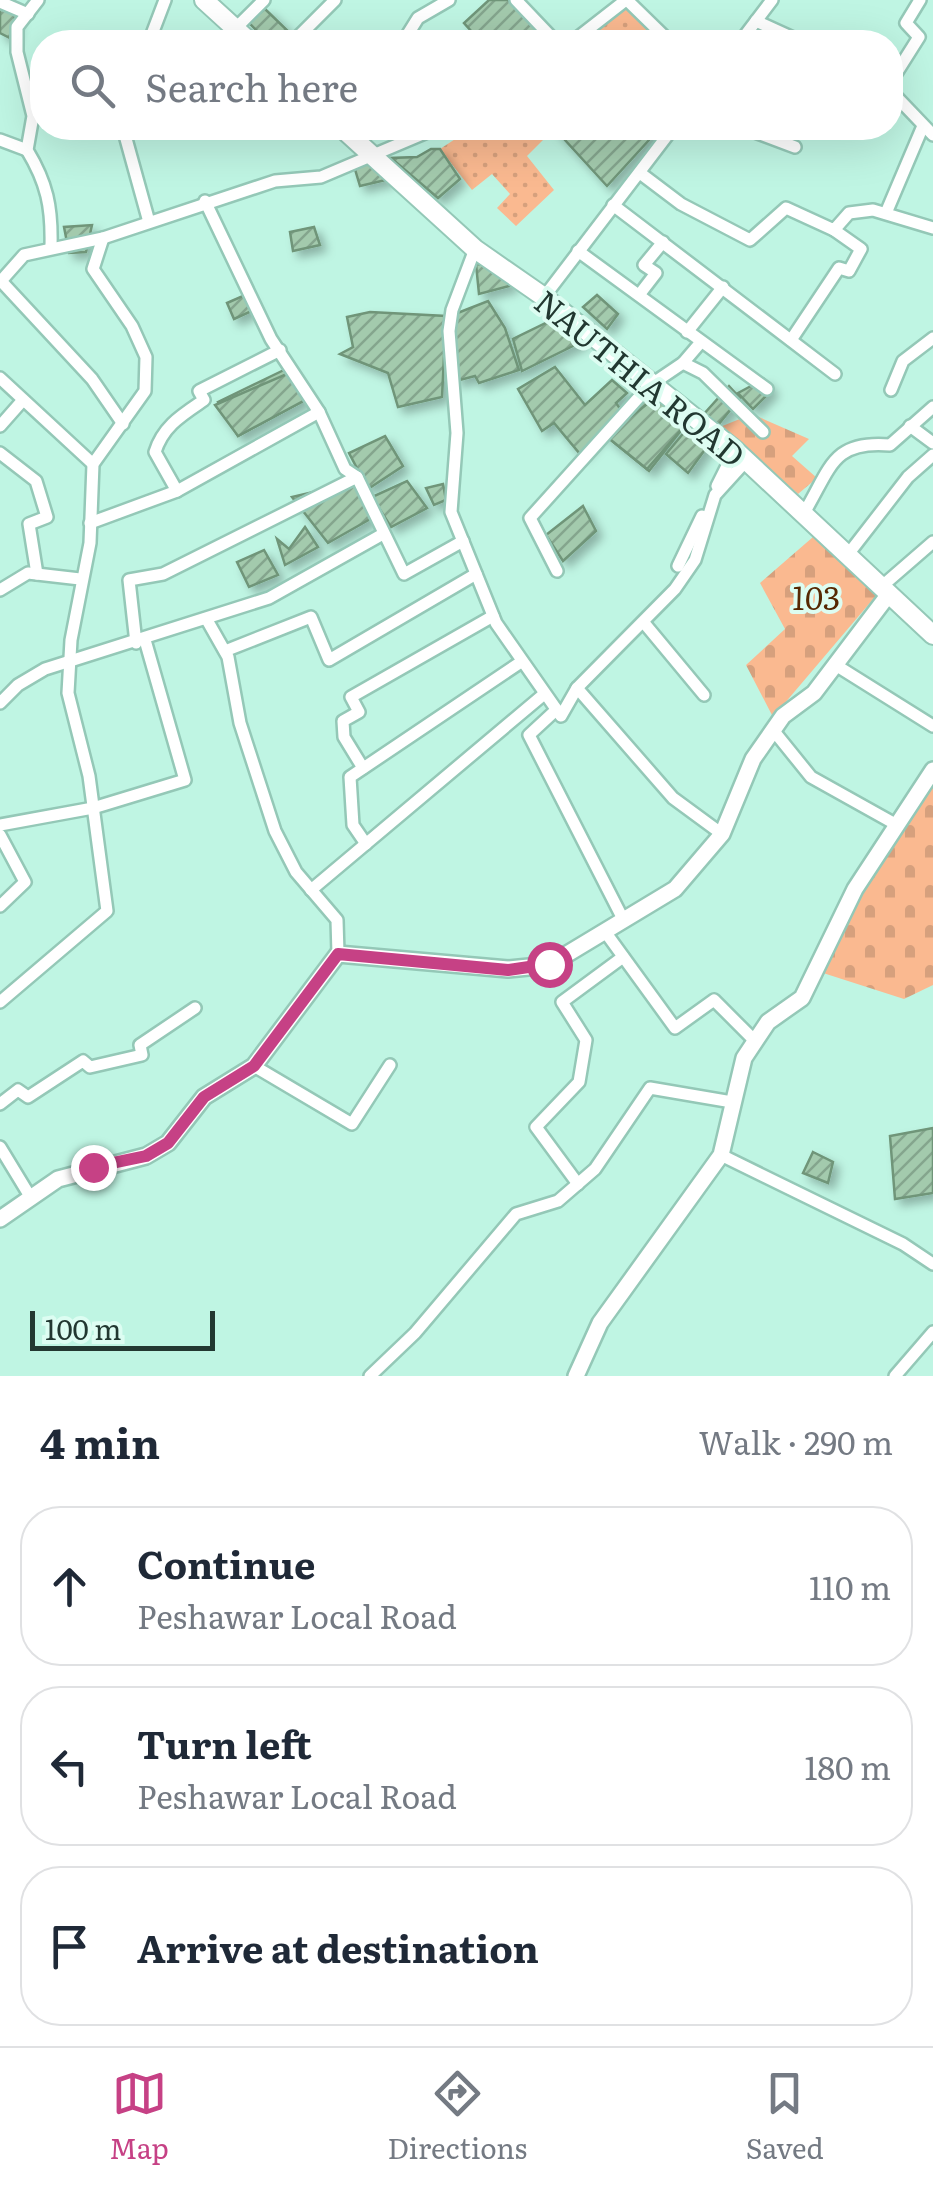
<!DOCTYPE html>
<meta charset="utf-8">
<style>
body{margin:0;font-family:Literata,serif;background:#f2f2f3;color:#1f2937}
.scale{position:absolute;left:30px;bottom:25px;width:185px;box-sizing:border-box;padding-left:10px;border:5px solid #223831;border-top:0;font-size:28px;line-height:35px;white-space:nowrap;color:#223831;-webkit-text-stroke:8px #ddfdf2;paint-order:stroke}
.stop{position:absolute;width:30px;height:30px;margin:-22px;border:8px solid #c64185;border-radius:50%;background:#fff}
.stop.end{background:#c64185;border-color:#fff;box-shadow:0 2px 10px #0008}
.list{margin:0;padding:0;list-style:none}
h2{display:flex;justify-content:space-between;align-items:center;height:130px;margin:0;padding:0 40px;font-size:42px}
h2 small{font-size:32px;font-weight:400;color:#747a83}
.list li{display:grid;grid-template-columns:65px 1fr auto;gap:30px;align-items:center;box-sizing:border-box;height:160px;margin:0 20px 20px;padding:0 20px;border:2px solid #e0e1e3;border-radius:40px}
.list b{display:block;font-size:38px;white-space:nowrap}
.list p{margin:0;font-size:32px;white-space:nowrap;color:#747a83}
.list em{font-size:32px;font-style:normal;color:#747a83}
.icon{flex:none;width:55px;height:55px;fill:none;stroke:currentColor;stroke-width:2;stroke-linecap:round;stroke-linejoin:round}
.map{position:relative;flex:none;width:933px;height:1376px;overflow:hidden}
.search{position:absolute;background:#fff;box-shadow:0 10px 40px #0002;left:30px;right:30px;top:30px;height:110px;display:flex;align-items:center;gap:25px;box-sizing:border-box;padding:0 35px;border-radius:40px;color:#747a83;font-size:38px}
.sheet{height:670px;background:#fff}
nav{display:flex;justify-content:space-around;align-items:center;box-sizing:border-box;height:140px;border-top:2px solid #e0e1e3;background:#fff;font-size:28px;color:#747a83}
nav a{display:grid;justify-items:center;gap:5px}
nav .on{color:#c64185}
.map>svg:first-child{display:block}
.grass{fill:url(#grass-dots)}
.cemetery{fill:url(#cemetery-stones)}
.building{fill:url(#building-hatch);stroke:#6f9579;stroke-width:2.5;filter:url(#shadow)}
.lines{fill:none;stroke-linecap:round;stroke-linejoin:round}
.minor-casing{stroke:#94c8b7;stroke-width:16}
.tertiary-casing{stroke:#94c8b7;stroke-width:20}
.secondary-casing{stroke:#94c8b7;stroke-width:22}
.minor{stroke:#fff;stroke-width:11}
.tertiary{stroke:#fff;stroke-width:15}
.secondary{stroke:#fff;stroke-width:18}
.route{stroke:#c64185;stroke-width:12}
.labels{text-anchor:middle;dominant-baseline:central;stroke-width:8;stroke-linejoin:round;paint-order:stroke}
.street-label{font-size:32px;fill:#223831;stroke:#ddfdf2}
.park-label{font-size:32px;font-style:italic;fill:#562803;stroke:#ddfdf2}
</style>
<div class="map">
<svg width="933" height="1376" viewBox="0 0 933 1376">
<defs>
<pattern id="grass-dots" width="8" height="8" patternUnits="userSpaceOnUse" patternTransform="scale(2.5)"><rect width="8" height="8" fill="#fab990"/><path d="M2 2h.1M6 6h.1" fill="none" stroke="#d6a07d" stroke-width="1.8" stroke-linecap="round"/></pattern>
<pattern id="cemetery-stones" width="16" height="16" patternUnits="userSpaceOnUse" patternTransform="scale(2.5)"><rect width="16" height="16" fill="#fab990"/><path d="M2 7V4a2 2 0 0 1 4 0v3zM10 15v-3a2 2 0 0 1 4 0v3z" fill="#d6a07d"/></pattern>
<pattern id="building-hatch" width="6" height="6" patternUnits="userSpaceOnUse" patternTransform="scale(2.5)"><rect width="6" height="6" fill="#a3caad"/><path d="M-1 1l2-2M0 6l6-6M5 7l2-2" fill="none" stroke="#84a58d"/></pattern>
<filter id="shadow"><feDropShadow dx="6" dy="6" stdDeviation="5" flood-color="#0004"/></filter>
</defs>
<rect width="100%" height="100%" fill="#bff5e3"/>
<g class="grass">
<polygon points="626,7 662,42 581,42"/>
<polygon points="472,128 552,131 527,156 554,190 516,226 497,208 510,194 492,174 472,190 440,149"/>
</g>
<g class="cemetery">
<polygon points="752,414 809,439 792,456 817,478 798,494 720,427"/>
<polygon points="813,537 880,591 773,717 746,665 785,629 760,583"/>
<polygon points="933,780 933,985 904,999 820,972 864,882"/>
</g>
<g class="building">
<polygon points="489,0 508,0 516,5 549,41 481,42 464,23"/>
<polygon points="0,8 15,14 12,39 0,33"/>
<polygon points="265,9 290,33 282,42 268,42 248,22"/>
<polygon points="554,128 660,128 607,186"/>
<polygon points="431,149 440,149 460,179 438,198 391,158 417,157"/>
<polygon points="371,158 390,179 360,186 354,166"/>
<polygon points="92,225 86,252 69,253 64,227"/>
<polygon points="314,227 320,245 293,251 290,232"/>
<polygon points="476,264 498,265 513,285 479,294"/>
<polygon points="245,295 254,310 234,319 227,303"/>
<polygon points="597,295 618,314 607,329 583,307"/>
<polygon points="488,301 505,328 519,370 479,383 475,376 456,381 451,334 455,314"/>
<polygon points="370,312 446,316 442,397 398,407 388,373 340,354 353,347 347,317"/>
<polygon points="556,318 583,341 522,371 513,339"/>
<polygon points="555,367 585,405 612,380 627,393 616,403 621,410 580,454 554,423 542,431 518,389"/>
<polygon points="286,369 305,400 238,436 218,402"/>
<polygon points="289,373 305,400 238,436 215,405"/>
<polygon points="764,379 772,390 753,409 738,393"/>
<polygon points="729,386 740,398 718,425 703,415"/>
<polygon points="648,397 665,403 687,423 649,471 606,436 614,427 619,430"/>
<polygon points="656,397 687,423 647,469 606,436"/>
<polygon points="692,423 712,440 688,473 666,454"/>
<polygon points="385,436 403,466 368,489 349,453"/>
<polygon points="407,481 427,508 391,527 372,497"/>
<polygon points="356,482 372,518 328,543 292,497"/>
<polygon points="443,484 446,500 434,505 426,488"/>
<polygon points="583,506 596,531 563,561 546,535"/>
<polygon points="305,527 318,547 285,565 277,539 289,549"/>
<polygon points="264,550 278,575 249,587 237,562"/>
<polygon points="933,1128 933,1193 895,1199 890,1136"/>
<polygon points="813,1152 833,1162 828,1183 803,1173"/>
</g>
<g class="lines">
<defs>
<g id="minor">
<path d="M38 0 17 27V52L33 116 27 150C47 183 52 207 51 246"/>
<polyline points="516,0 556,42"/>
<polyline points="627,0 670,42"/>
<polyline points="0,2 28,14"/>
<polyline points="756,21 802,42"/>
<polyline points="235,29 264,0"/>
<polyline points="149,42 165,0"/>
<polyline points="293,42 335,0"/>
<polyline points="403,42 418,18 449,0"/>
<polyline points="572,42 626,0"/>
<polyline points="740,42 772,0"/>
<polyline points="890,83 919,37 906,23 920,0"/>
<polyline points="890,90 933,135"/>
<polyline points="123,128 149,222"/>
<polyline points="711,128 720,132 724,128"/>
<polyline points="744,128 795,147"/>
<polyline points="0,140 27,150"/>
<polyline points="640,173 681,204 750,240 786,208 834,230 849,213 873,210 933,228"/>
<polyline points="205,201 271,339 319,412 345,469 357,477 404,574 463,541"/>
<polyline points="613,205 835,374"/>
<polyline points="886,213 923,126"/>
<polyline points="475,249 452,310 449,331 457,433 451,512 496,623 561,716 577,688 673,798 722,834"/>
<polyline points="578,251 767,389"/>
<polyline points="1,281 92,379 123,424"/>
<polyline points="0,282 24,255 103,238 275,181 321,177 437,128"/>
<polyline points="639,295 656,273 644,265 663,242"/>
<polyline points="544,297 673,128"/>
<polyline points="687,332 723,287"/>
<polyline points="791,340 839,268 849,271 861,249 834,230"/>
<polyline points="683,363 703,373 763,432"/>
<polyline points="0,378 93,464"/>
<polyline points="891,390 903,361 933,338"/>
<polyline points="0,426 23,400"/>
<polyline points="910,426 933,443"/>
<polyline points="0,453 36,481 47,517 29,524 37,574"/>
<polyline points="717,486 735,450"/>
<path d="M177 491 155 452C163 426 182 415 204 400L199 391 280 350"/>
<path d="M804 513C831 468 832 440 890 445L933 407"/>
<polyline points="90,523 177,491 319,412"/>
<polyline points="846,557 908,477 933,455"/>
<polyline points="678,566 702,516"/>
<polyline points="557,571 530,518 649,386 683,363 701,342"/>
<polyline points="881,587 933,542"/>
<polyline points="0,590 28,573 80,579"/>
<polyline points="207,620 228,657 240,723 275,831 296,872 337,920 338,954"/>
<polyline points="645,624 704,695"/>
<polyline points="136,643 129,580 163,574 357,477"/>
<polyline points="225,651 311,617 329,660 476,574"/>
<polyline points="834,664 933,726"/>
<polyline points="577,688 675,589 695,560 715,495 745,462"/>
<polyline points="0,703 18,685 45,669 269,598 383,534"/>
<polyline points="556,710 529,735 624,921"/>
<polyline points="773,730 811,777 897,825"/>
<polyline points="363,768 344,737 343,721 359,712 351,697 493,616"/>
<polyline points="0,825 93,808 185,780 145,640"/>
<polyline points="0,835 25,882 0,906"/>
<polyline points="366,844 353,825 350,777 521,662"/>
<polyline points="311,890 543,695"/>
<polyline points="606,933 675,1028 714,1000 755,1041"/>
<polyline points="0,1002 107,911 89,776 68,693 71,640 90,543 93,464 145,391 146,357 132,326 93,269 103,238"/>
<polyline points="254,1066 352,1124 390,1065"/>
<polyline points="0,1104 18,1090 28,1097 83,1061 90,1067 142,1055 140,1045 195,1008"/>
<polyline points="0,1147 31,1198"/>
<polyline points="721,1155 903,1244 933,1264"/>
<polyline points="578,1184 536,1127 579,1082 586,1040 562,1002 623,957"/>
<polyline points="370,1376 415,1333 516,1214 558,1201 595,1169 650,1088 732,1102"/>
<polyline points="895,1376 933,1332"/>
</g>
<g id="tertiary">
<polyline points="0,1219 58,1179 146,1156 168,1143 204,1097 254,1066 338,954 508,969 549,965 675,889 722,834 753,759 783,716 814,693 889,594"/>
<polyline points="576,1376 600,1323 721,1155 744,1058 768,1022 802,998 855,889 933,770"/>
</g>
<g id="secondary">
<polyline points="204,0 250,42"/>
<polyline points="342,128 475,249 544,297 735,450 933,635"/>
</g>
</defs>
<use href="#minor" class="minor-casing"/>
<use href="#tertiary" class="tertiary-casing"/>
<use href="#secondary" class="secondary-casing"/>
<use href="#minor" class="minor"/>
<use href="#tertiary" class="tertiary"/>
<use href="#secondary" class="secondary"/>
</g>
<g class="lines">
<polyline class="route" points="93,1167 146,1156 168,1143 204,1097 254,1066 338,954 508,970 549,964"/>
</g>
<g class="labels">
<g class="street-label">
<text transform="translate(641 377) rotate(39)">NAUTHIA ROAD</text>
</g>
<g class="park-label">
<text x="816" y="596">103</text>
</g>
</g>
</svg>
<div class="scale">100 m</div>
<div class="stop" style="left:549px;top:964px"></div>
<div class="stop end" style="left:93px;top:1167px"></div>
<div class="search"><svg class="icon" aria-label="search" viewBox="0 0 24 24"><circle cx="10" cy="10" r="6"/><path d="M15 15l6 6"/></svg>Search here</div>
</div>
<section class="sheet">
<h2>4 min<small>Walk · 290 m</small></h2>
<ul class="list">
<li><svg class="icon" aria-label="ahead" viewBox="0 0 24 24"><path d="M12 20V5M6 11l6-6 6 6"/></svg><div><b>Continue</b><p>Peshawar Local Road</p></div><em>110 m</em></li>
<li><svg class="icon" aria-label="left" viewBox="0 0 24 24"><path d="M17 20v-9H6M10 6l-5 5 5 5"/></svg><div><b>Turn left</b><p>Peshawar Local Road</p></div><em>180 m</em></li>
<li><svg class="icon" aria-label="arrive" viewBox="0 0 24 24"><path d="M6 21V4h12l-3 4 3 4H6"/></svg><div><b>Arrive at destination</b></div></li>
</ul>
</section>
<nav>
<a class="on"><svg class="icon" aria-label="map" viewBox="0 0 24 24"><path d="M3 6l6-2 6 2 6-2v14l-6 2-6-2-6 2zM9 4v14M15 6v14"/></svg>Map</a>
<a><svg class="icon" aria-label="directions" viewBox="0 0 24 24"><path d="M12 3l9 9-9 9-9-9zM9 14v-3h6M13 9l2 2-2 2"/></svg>Directions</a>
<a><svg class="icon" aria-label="saved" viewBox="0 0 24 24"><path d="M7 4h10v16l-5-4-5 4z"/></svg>Saved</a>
</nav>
